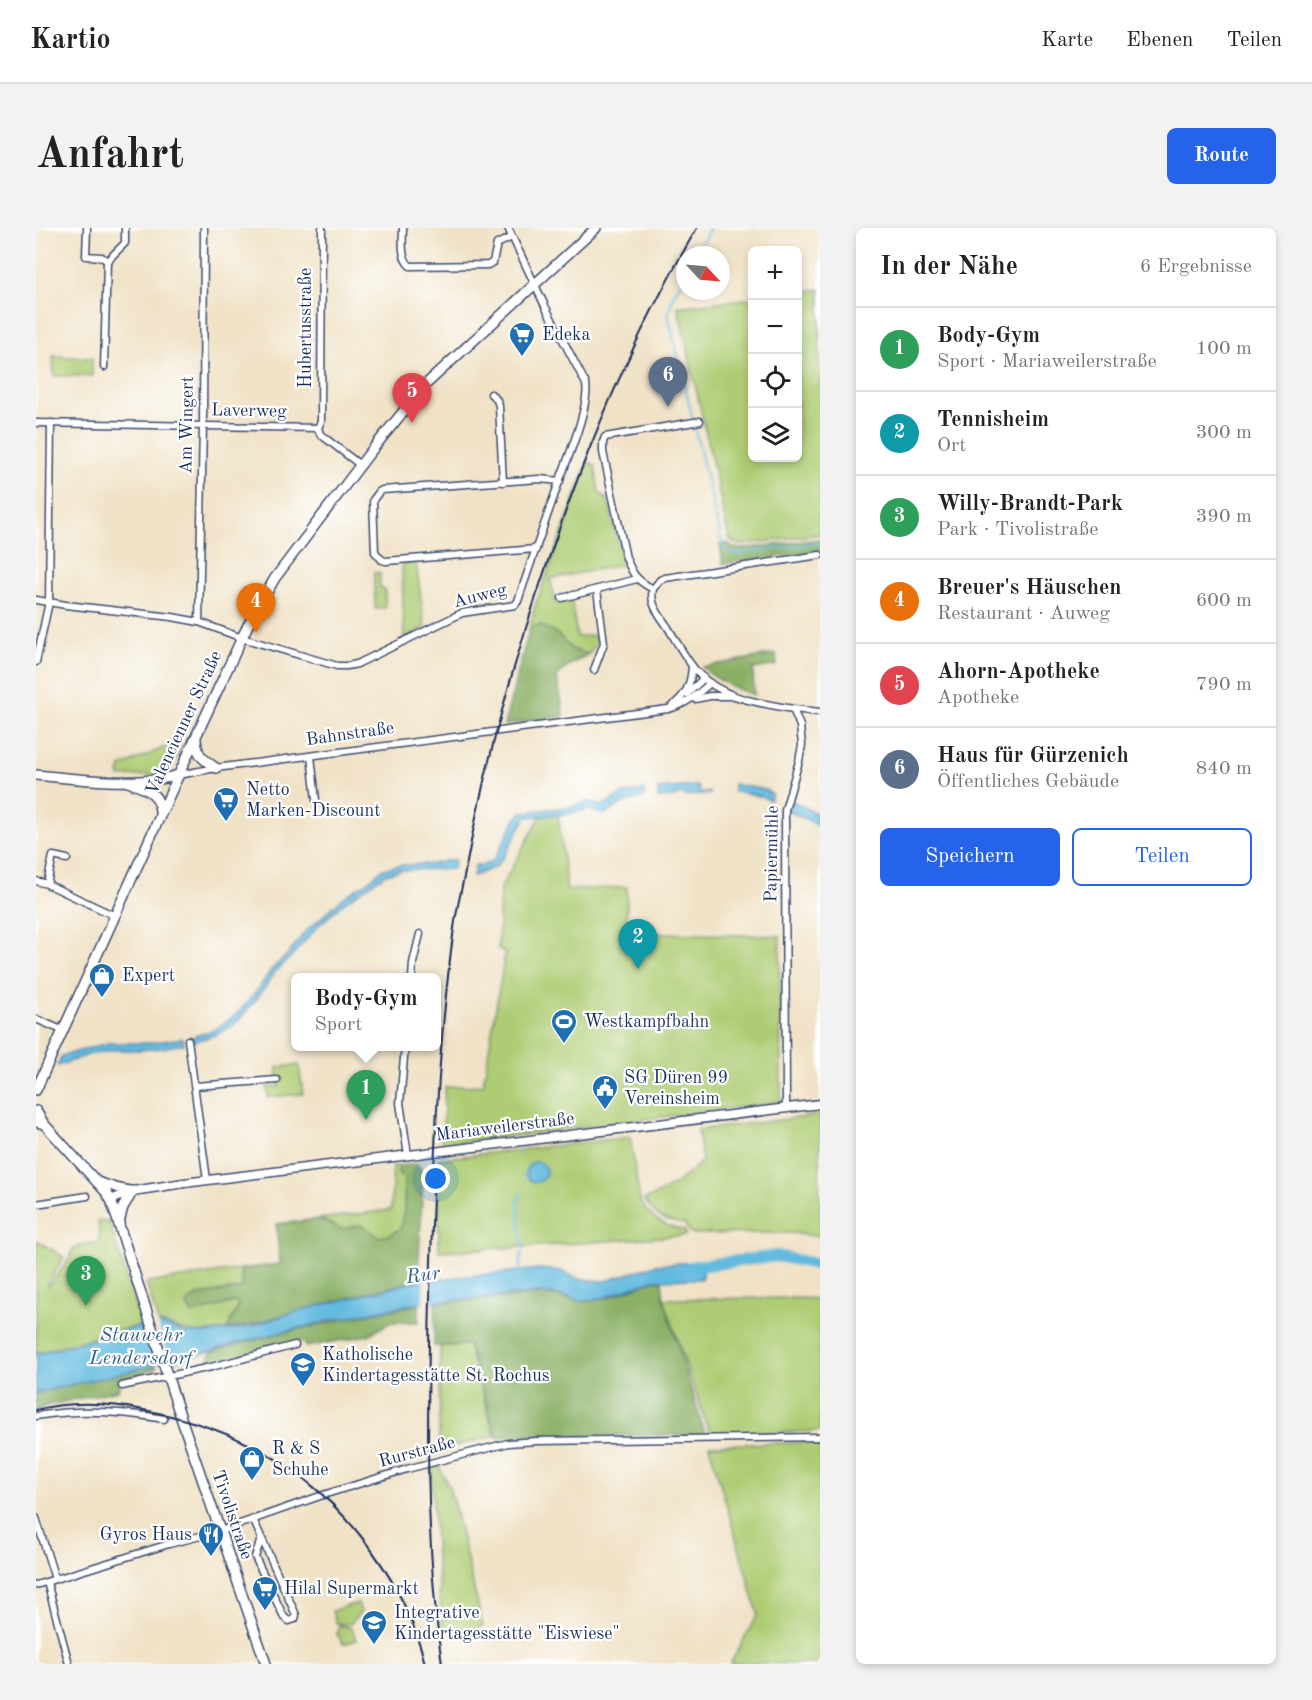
<!DOCTYPE html>
<html lang="de">
<meta charset="utf-8">
<style>
body{margin:0;font-family:"Old Standard TT",serif;background:#f2f2f2;color:#222}
.controls{position:absolute;right:18px;top:18px;display:grid;overflow:hidden;border-radius:9px;box-shadow:0 3px 9px #0003}
.controls button{width:54px;height:54px;display:grid;place-items:center;padding:0;border:0;border-bottom:2px solid #e0e0e0;background:#fff;color:#222;font:30px sans-serif}
.compass{position:absolute;left:640px;top:18px;width:54px;height:54px;border-radius:50%;background:#fff;box-shadow:0 3px 9px #0003;rotate:116deg}
.you{position:absolute;left:400px;top:951px;width:21px;height:21px;margin:-15px;border:4px solid #fff;border-radius:50%;background:#1a73e8;box-shadow:0 0 0 9px #1a73e833}
.badge{display:grid;place-items:center;width:39px;height:39px;border-radius:50%;background:#2563eb;color:#fff;font-size:20px;font-weight:700}
.pin{position:absolute;translate:-50% -50px;filter:drop-shadow(0 2px 3px #0008)}
.pin::after{content:'';position:absolute;top:32px;width:21px;height:18px;background:inherit;clip-path:polygon(0 0,100% 0,50% 100%)}
.popup{position:absolute;left:255px;top:745px;width:150px;height:78px;box-sizing:border-box;display:grid;place-content:center;border-radius:9px;background:#fff;filter:drop-shadow(0 2px 4px #0005);font-size:20px;white-space:nowrap;color:#767676}
.popup b{font-size:22px;color:#222}
.popup::after{content:'';position:absolute;left:50%;top:100%;margin-left:-12px;border:12px solid transparent;border-top-color:#fff}
.list{margin:0;padding:0;list-style:none}
h2{display:flex;justify-content:space-between;align-items:center;height:78px;margin:0;padding:0 24px;font-size:26px}
h2 small{font-size:20px;font-weight:400;color:#767676}
.list li{display:grid;grid-template-columns:39px 1fr auto;gap:18px;align-items:center;box-sizing:border-box;height:84px;padding:0 24px;border-top:2px solid #e0e0e0}
.list b{display:block;font-size:22px;white-space:nowrap}
.list p{margin:0;font-size:20px;white-space:nowrap;color:#767676}
.list em{font-size:20px;font-style:normal;color:#767676}
.actions{display:flex;gap:12px;padding:18px 24px}
.actions a{flex:1;padding:14px 0;border:2px solid #2563eb;border-radius:9px;text-align:center;font-size:21px;color:#2563eb}
.actions .main{background:#2563eb;color:#fff}
.icon{flex:none;width:33px;height:33px;fill:none;stroke:currentColor;stroke-width:2;stroke-linecap:round;stroke-linejoin:round}
.map{position:relative;flex:none;width:784px;height:1436px;overflow:hidden;border-radius:9px}
header{display:flex;align-items:center;gap:36px;box-sizing:border-box;height:84px;padding:0 30px;background:#fff;border-bottom:2px solid #e0e0e0}
header strong{font-size:28px}
nav{display:flex;gap:33px;margin-inline-start:auto;font-size:21px}
.intro{display:flex;align-items:center;justify-content:space-between;box-sizing:border-box;height:144px;padding:0 36px}
h1{margin:0;font-size:42px}
.button{padding:15px 27px;border-radius:9px;background:#2563eb;color:#fff;font-size:21px;font-weight:700}
main{display:flex;gap:36px;padding:0 36px}
aside{flex:1;background:#fff;border-radius:9px;box-shadow:0 3px 9px #0003}
.map>svg:first-child{display:block}
.green{fill:#aecc73;stroke:#647e68;stroke-width:1.5}
.forest{fill:#8ab065;stroke:#527062;stroke-width:1.5}
.water{fill:#62badf;stroke:#3e749e;stroke-width:1.5}
.pier{fill:#f0e2c6}
.lines{fill:none;stroke-linecap:round;stroke-linejoin:round}
.stream{stroke:#62badf;stroke-width:2}
.river{stroke:#62badf;stroke-width:12}
.minor-casing{stroke:#3b4a6e;stroke-width:9}
.secondary-casing{stroke:#3b4a6e;stroke-width:11}
.primary-casing{stroke:#3b4a6e;stroke-width:12}
.minor{stroke:#fff;stroke-width:6}
.secondary{stroke:#fff;stroke-width:8}
.primary{stroke:#fff;stroke-width:9}
.rail{stroke:#1b2f5e;stroke-width:2}
.labels{text-anchor:middle;dominant-baseline:central;stroke-width:4.5;stroke-linejoin:round;paint-order:stroke}
.street-label{font-size:18px;fill:#1b2f5e;stroke:#fff}
.poi-label{font-size:18px;fill:#1b2f5e;stroke:#fff;text-anchor:start}
.water-label{font-size:20px;font-style:italic;fill:#34608b;stroke:#fff}
</style>
<header>
<strong>Kartio</strong>
<nav><a>Karte</a><a>Ebenen</a><a>Teilen</a></nav>
</header>
<div class="intro"><h1>Anfahrt</h1><a class="button">Route</a></div>
<main>
<div class="map">
<svg width="784" height="1436" viewBox="0 0 784 1436">
<rect width="100%" height="100%" fill="#fff"/>
<filter id="ink" filterUnits="userSpaceOnUse"><feTurbulence type="fractalNoise" baseFrequency=".0167" numOctaves="2"/><feDisplacementMap in="SourceGraphic" scale="12" xChannelSelector="R" yChannelSelector="G"/><feConvolveMatrix kernelMatrix="1 2 1 2 8 2 1 2 1" color-interpolation-filters="sRGB"/></filter>
<filter id="wash" filterUnits="userSpaceOnUse"><feTurbulence type="fractalNoise" baseFrequency=".008" numOctaves="4" result="noise"/><feDisplacementMap in="SourceGraphic" scale="24" xChannelSelector="R" yChannelSelector="G"/><feGaussianBlur stdDeviation="1.35" result="paint"/><feColorMatrix in="noise" values="0 0 0 0 0 0 0 0 0 0 0 0 0 0 0 0 0 1.4 0 .05"/><feComposite in="paint" operator="in"/></filter>
<g filter="url(#wash)">
<rect width="100%" height="100%" fill="#f0e2c6"/>
<g class="green">
<polygon points="784,61 784,306 705,317 698,315 693,310 642,79 716,70 716,230 762,230 762,64"/>
<polygon points="17,128 56,130 56,148 18,148"/>
<polygon points="552,234 559,237 563,264 572,273 578,298 589,336 514,351 520,374 535,370 541,409 563,407 559,418 553,426 537,422 520,405 504,397 494,399 499,378"/>
<polygon points="380,334 389,400 368,410 366,336"/>
<polygon points="338,345 344,345 344,359 349,361 349,380 339,381"/>
<path d="M143 516 145 518C142 525 139 534 134 540 125 549 97 548 85 549L83 547 85 539 125 521Z"/>
<polygon points="522,587 531,662 591,659 590,724 619,705 744,708 745,874 406,917 409,859 447,857 469,725 462,721 464,661 505,588"/>
<polygon points="263,837 267,866 232,869 231,859 243,858 241,839"/>
<path d="M784 887V1009L757 1005 655 1006 649 996C628 994 620 989 608 972 635 961 645 952 666 933L662 902Z"/>
<path d="M594 909 604 973C613 990 630 1000 649 1002L650 1007 504 1018 403 1023 402 931Z"/>
<polygon points="357,938 363,938 363,945 368,950 368,983 365,1001 353,1007 343,1009 326,997 305,1001 283,991 355,982"/>
<polygon points="62,993 73,994 106,1097 0,1125 0,1012 28,1029 11,1057 13,1058 34,1030 36,1022 46,1017 63,1014"/>
<path d="M205 1041 206 1060 164 1067 151 1074 156 1086 198 1074 203 1076C200 1085 193 1092 192 1101 160 1107 153 1105 122 1094L110 1055Z"/>
<polygon points="760,1070 784,1071 784,1203 674,1207 628,1071"/>
<polygon points="432,1117 459,1208 403,1222 404,1118"/>
<polygon points="784,1214 784,1436 694,1436 722,1386 673,1217"/>
<polygon points="403,1238 414,1261 447,1398 407,1405 400,1329 395,1240"/>
<polygon points="322,1375 325,1384 314,1396 300,1395 296,1383"/>
<polygon points="303,1397 316,1400 320,1412 307,1416 301,1406"/>
</g>
<g class="forest">
<polygon points="784,311 784,323 687,336 684,317 692,315 697,320 705,321"/>
<polygon points="504,397 520,405 537,422 553,426 535,436 521,448 528,488 468,497 494,399"/>
<path d="M740 426 741 437 717 441 718 467C699 461 681 453 666 439Z"/>
<path d="M380 936 383 938 387 948 382 1052 258 1084 214 1097 192 1101C193 1092 201 1086 203 1076L198 1074 156 1086 151 1078V1074L164 1067 206 1060 205 1041 244 1036 240 996 283 991 305 1001 326 997 343 1009 353 1007 364 1001 368 983V950L362 945 363 938Z"/>
<polygon points="617,1053 626,1053 628,1071 669,1207 487,1208 461,1210 433,1117 398,1118 399,1075 501,1067 522,1068 547,1074 570,1070"/>
<path d="M383 1076V1094H355L332 1107 271 1119 266 1113 176 1137 173 1130 175 1124C243 1103 313 1091 383 1076Z"/>
<polygon points="120,1137 121,1140 85,1152 82,1162 9,1178 0,1184 0,1165"/>
</g>
<g class="water">
<path d="M697 556 731 562V564L736 566 734 572C722 567 711 564 698 564Z"/>
<polygon points="660,558 663,559 664,565 674,564 674,566 649,568 648,566 639,567 639,569 622,570 622,561"/>
<polygon points="608,562 609,569 588,575 567,587 553,581 533,586 492,589 488,592 470,625 460,639 437,648 439,637 448,637 458,632 478,594 486,584 533,579 553,573 566,578 585,567"/>
<polygon points="754,572 784,587 784,599 774,593 752,583"/>
<polygon points="414,632 419,632 417,641 365,642 350,646 309,674 282,698 254,730 238,745 226,764 205,790 196,798 182,806 157,814 156,809 180,801 202,785 220,764 235,742 252,726 269,704 308,669 328,656 347,641 365,637 396,636"/>
<polygon points="147,810 148,816 126,820 102,822 79,822 52,827 21,838 26,828 72,815 113,815"/>
<circle cx="500" cy="944" r="10"/>
<polygon points="671,1033 665,1051 617,1052 570,1069 547,1073 523,1067 501,1065 381,1075 296,1092 198,1116 134,1135 120,1137 0,1165 0,1126 106,1098 122,1095 150,1105 175,1105 214,1099 258,1084 382,1053 504,1041 525,1043 543,1051 570,1053 619,1037"/>
</g>
<g class="pier">
<polygon points="397,1049 396,1076 387,1077 388,1050"/>
<polygon points="121,1092 136,1138 122,1139 108,1094"/>
</g>
<g class="lines">
<g class="stream">
<polyline points="660,27 674,0"/>
<polyline points="649,47 637,68 632,87 687,319 692,324 700,326 784,315"/>
<polyline points="483,923 483,927"/>
<polyline points="488,944 489,949"/>
<polyline points="486,965 482,974 487,1020"/>
<polyline points="483,1045 486,1024"/>
</g>
<polyline class="river" points="654,1039 741,1028 784,1037"/>
</g>
</g>
<g filter="url(#ink)">
<g class="lines">
<defs>
<g id="minor">
<polyline points="51,0 50,28 66,29 71,33"/>
<path d="M367 0C367 12 364 29 374 38L452 37 457 34 461 16 476 9"/>
<polyline points="68,139 71,33 89,15 89,0"/>
<polyline points="455,166 461,172 463,178 467,254"/>
<path d="M664 193 569 209 567 214V224L590 330C597 347 600 352 617 361 613 375 623 386 631 398 641 414 650 432 662 445 687 471 724 475 757 481L764 498 766 517 763 533 749 582 750 880"/>
<polyline points="0,195 282,200 284,206 324,237"/>
<polyline points="282,200 285,193 286,0"/>
<polyline points="500,321 350,333 346,332 339,324 337,272 343,264 346,262 503,251 524,253"/>
<polyline points="617,361 624,352 629,350 784,327"/>
<polyline points="526,370 601,351"/>
<path d="M0 372 30 377 136 389 163 394 206 410 301 438H311L321 436 426 385 479 377 482 373C495 334 509 294 523 254 531 233 554 177 550 156L509 78 472 0"/>
<polyline points="163,394 167,197 168,0"/>
<polyline points="0,434 13,374 15,195"/>
<polyline points="558,442 568,415 561,362"/>
<polyline points="651,466 668,450"/>
<polyline points="659,471 674,468 696,468"/>
<path d="M636 478C651 467 655 455 656 438"/>
<polyline points="757,481 784,484"/>
<polyline points="275,528 280,572"/>
<path d="M142 547 180 540 632 481C649 477 661 467 674 455"/>
<polyline points="0,653 11,656 79,688"/>
<polyline points="11,656 17,628 31,631"/>
<polyline points="376,750 377,735 384,706"/>
<polyline points="0,791 28,803"/>
<polyline points="152,812 171,952"/>
<polyline points="369,818 364,875 372,927"/>
<polyline points="159,858 241,852"/>
<polyline points="0,976 51,968"/>
<polyline points="86,1158 175,1139 259,1117"/>
<path d="M0 1188C43 1181 85 1183 128 1191"/>
<polyline points="0,1290 19,1351"/>
<polyline points="217,1291 260,1387 259,1391 253,1393 248,1389 219,1329 225,1311"/>
<polyline points="11,1354 33,1436"/>
<polyline points="0,1357 133,1316 184,1303 287,1267 371,1241 472,1215 501,1213 784,1209"/>
</g>
<g id="secondary">
<polyline points="60,953 81,960 96,963"/>
<polyline points="75,972 97,963 148,955 784,876"/>
</g>
<g id="primary">
<path d="M160 511C161 528 167 531 180 540"/>
<path d="M0 547C41 551 103 559 142 547"/>
<path d="M92 554C110 561 124 564 124 585"/>
<polyline points="0,862 163,502 211,399 239,350 332,227 388,158 560,0"/>
<polyline points="0,883 8,896"/>
<polyline points="0,894 8,896 70,964 75,972 143,1184 230,1436"/>
<polyline points="83,995 87,979 97,963"/>
</g>
</defs>
<use href="#minor" class="minor-casing"/>
<use href="#secondary" class="secondary-casing"/>
<use href="#primary" class="primary-casing"/>
<use href="#minor" class="minor"/>
<use href="#secondary" class="secondary"/>
<use href="#primary" class="primary"/>
<g class="rail">
<path d="M0 1182C36 1172 76 1175 113 1183 147 1190 180 1200 212 1216 296 1256 368 1346 389 1436"/>
<path d="M406 1436C389 1315 391 1193 394 1072 397 947 401 823 418 700 421 678 427 656 431 634 446 554 465 481 489 403 533 263 586 127 661 0"/>
</g>
</g>
</g>
<defs>
<symbol id="supermarket-pin" viewBox="-11 -11 22 30"><path d="M0 17L-7.5 6A9.5 9.5 0 1 1 7.5 6Z" fill="#1f6fb2" stroke="#fff"/><path d="M-6-5.5h2.5l.6 2H6L4.5 2H-2.5L-4.4-4H-6ZM-1.5 3.2a1.3 1.3 0 1 0 .1 0ZM3 3.2a1.3 1.3 0 1 0 .1 0Z" fill="#fff"/></symbol>
<symbol id="shop-pin" viewBox="-11 -11 22 30"><path d="M0 17L-7.5 6A9.5 9.5 0 1 1 7.5 6Z" fill="#1f6fb2" stroke="#fff"/><path d="M-5-2.5h2.3a2.7 3.5 0 0 1 5.4 0H5L5.5 6h-11ZM-1.5-2.5h3a1.5 2.3 0 0 0-3 0Z" fill="#fff"/></symbol>
<symbol id="stadium-pin" viewBox="-11 -11 22 30"><path d="M0 17L-7.5 6A9.5 9.5 0 1 1 7.5 6Z" fill="#1f6fb2" stroke="#fff"/><path d="M0-5a6.5 5 0 1 0 0 10a6.5 5 0 1 0 0-10ZM-3.5-1.8h7v3.6h-7Z" fill="#fff"/></symbol>
<symbol id="civic-pin" viewBox="-11 -11 22 30"><path d="M0 17L-7.5 6A9.5 9.5 0 1 1 7.5 6Z" fill="#1f6fb2" stroke="#fff"/><path d="M-.6-6.5H3V-4.5H.6V-3L4-1V1h2V6H-6V1h2V-1L-.6-3ZM-1.2 2.5V6h2.4V2.5Z" fill="#fff"/></symbol>
<symbol id="school-pin" viewBox="-11 -11 22 30"><path d="M0 17L-7.5 6A9.5 9.5 0 1 1 7.5 6Z" fill="#1f6fb2" stroke="#fff"/><path d="M0-5L7-2L0 1L-7-2ZM-4 1L0 2.5L4 1V4Q0 6-4 4Z" fill="#fff"/></symbol>
<symbol id="restaurant-pin" viewBox="-11 -11 22 30"><path d="M0 17L-7.5 6A9.5 9.5 0 1 1 7.5 6Z" fill="#1f6fb2" stroke="#fff"/><path d="M-5-6h1v4h1v-4h1v4h1v-4h1v5L-1.5 .5V6h-2V.5L-5-1ZM5-6V6H3V1.5H1.5Q1.5-4 5-6Z" fill="#fff"/></symbol>
</defs>
<g fill-rule="evenodd">
<use href="#supermarket-pin" x="471" y="92" width="30" height="40"/>
<use href="#supermarket-pin" x="175" y="557" width="30" height="40"/>
<use href="#shop-pin" x="51" y="733" width="30" height="40"/>
<use href="#stadium-pin" x="513" y="779" width="30" height="40"/>
<use href="#civic-pin" x="554" y="845" width="30" height="40"/>
<use href="#school-pin" x="252" y="1122" width="30" height="40"/>
<use href="#shop-pin" x="201" y="1216" width="30" height="40"/>
<use href="#restaurant-pin" x="160" y="1292" width="30" height="40"/>
<use href="#supermarket-pin" x="214" y="1346" width="30" height="40"/>
<use href="#school-pin" x="323" y="1380" width="30" height="40"/>
</g>
<g class="labels">
<g class="street-label">
<text transform="translate(270 100) rotate(-90)">Hubertusstraße</text>
<text transform="translate(213 183) rotate(1)">Laverweg</text>
<text transform="translate(151 197) rotate(-89)">Am Wingert</text>
<text transform="translate(444 368) rotate(-14)">Auweg</text>
<text transform="translate(148 495) rotate(-65)">Valencienner Straße</text>
<text transform="translate(314 506) rotate(-8)">Bahnstraße</text>
<text transform="translate(736 626) rotate(-89)">Papiermühle</text>
<text transform="translate(469 899) rotate(-7)">Mariaweilerstraße</text>
<text transform="translate(381 1224) rotate(-15)">Rurstraße</text>
<text transform="translate(196 1287) rotate(71)">Tivolistraße</text>
</g>
<g class="poi-label">
<text x="506" y="107">Edeka</text>
<text x="210" y="562">Netto<tspan x="210" dy="21">Marken-Discount</tspan></text>
<text x="86" y="748">Expert</text>
<text x="548" y="794">Westkampfbahn</text>
<text x="588" y="850">SG Düren 99<tspan x="588" dy="21">Vereinsheim</tspan></text>
<text x="286" y="1127">Katholische<tspan x="286" dy="21">Kindertagesstätte St. Rochus</tspan></text>
<text x="236" y="1221">R &amp; S<tspan x="236" dy="21">Schuhe</tspan></text>
<text x="156" y="1307" text-anchor="end">Gyros Haus</text>
<text x="248" y="1361">Hilal Supermarkt</text>
<text x="358" y="1385">Integrative<tspan x="358" dy="21">Kindertagesstätte "Eiswiese"</tspan></text>
</g>
<g class="water-label">
<text transform="translate(387 1048) rotate(-8)">Rur</text>
<text x="105" y="1108">Stauwehr<tspan x="105" dy="23">Lendersdorf</tspan></text>
</g>
</g>
</svg>
<div class="controls">
<button>+</button>
<button>−</button>
<button><svg class="icon" aria-label="locate" viewBox="0 0 24 24"><circle cx="12" cy="12" r="6"/><path d="M12 2v4M12 18v4M2 12h4M18 12h4"/></svg></button>
<button><svg class="icon" aria-label="layers" viewBox="0 0 24 24"><path d="M12 4l9 5-9 5-9-5zM3 14l9 5 9-5"/></svg></button>
</div>
<svg class="compass" viewBox="-18 -18 36 36"><path d="M0-13l5 13h-10z" fill="#e53935"/><path d="M0 13l5-13h-10z" fill="#767676"/></svg>
<div class="you"></div>
<div class="pin badge" style="left:330px;top:892px;background:#2e9e5b">1</div>
<div class="popup"><b>Body-Gym</b>Sport</div>
<div class="pin badge" style="left:602px;top:741px;background:#0f9aa8">2</div>
<div class="pin badge" style="left:50px;top:1078px;background:#2e9e5b">3</div>
<div class="pin badge" style="left:220px;top:405px;background:#e8710a">4</div>
<div class="pin badge" style="left:376px;top:195px;background:#e0444e">5</div>
<div class="pin badge" style="left:632px;top:179px;background:#5c6f8a">6</div>
</div>
<aside>
<h2>In der Nähe<small>6 Ergebnisse</small></h2>
<ul class="list">
<li><span class="badge" style="background:#2e9e5b">1</span><div><b>Body-Gym</b><p>Sport · Mariaweilerstraße</p></div><em>100 m</em></li>
<li><span class="badge" style="background:#0f9aa8">2</span><div><b>Tennisheim</b><p>Ort</p></div><em>300 m</em></li>
<li><span class="badge" style="background:#2e9e5b">3</span><div><b>Willy-Brandt-Park</b><p>Park · Tivolistraße</p></div><em>390 m</em></li>
<li><span class="badge" style="background:#e8710a">4</span><div><b>Breuer's Häuschen</b><p>Restaurant · Auweg</p></div><em>600 m</em></li>
<li><span class="badge" style="background:#e0444e">5</span><div><b>Ahorn-Apotheke</b><p>Apotheke</p></div><em>790 m</em></li>
<li><span class="badge" style="background:#5c6f8a">6</span><div><b>Haus für Gürzenich</b><p>Öffentliches Gebäude</p></div><em>840 m</em></li>
</ul>
<div class="actions"><a class="main">Speichern</a><a>Teilen</a></div>
</aside>
</main>
